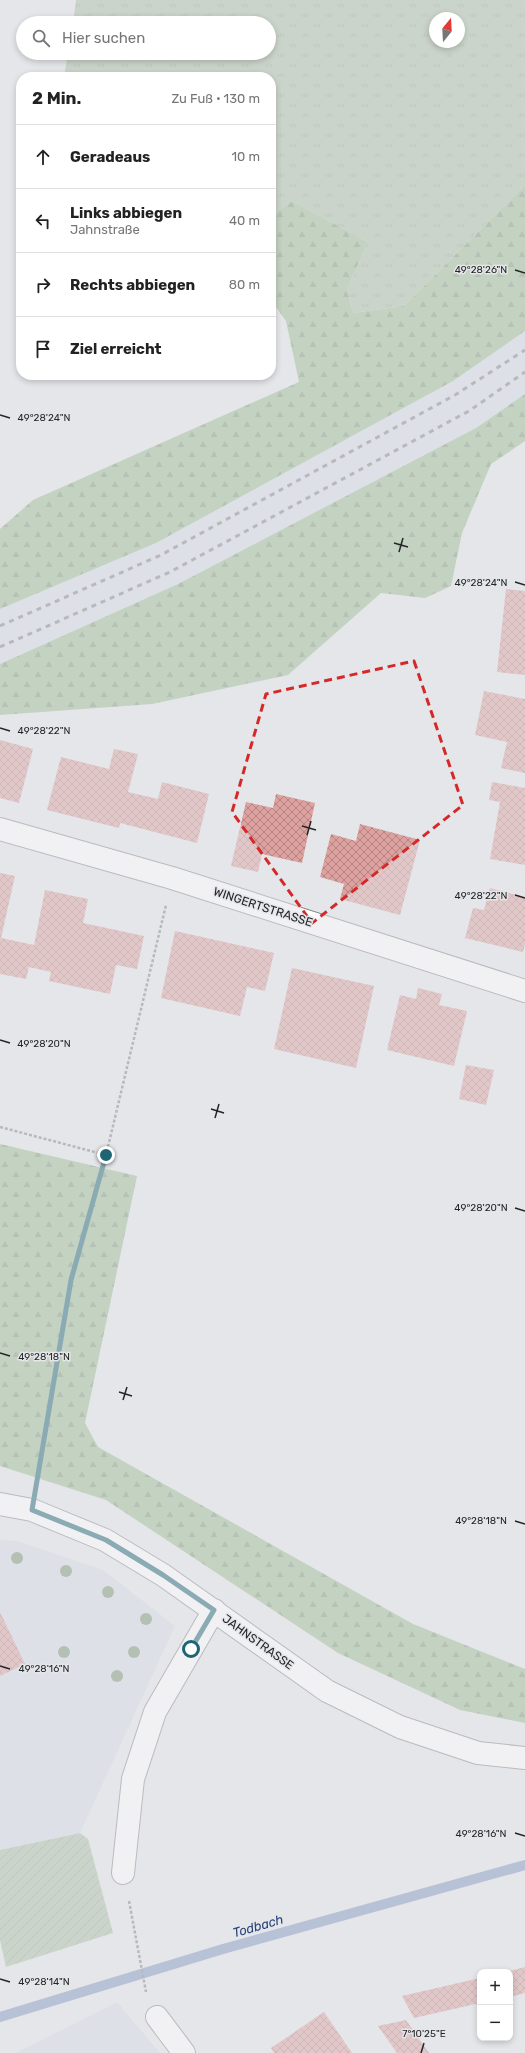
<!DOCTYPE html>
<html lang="de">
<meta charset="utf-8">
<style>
body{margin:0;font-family:Rubik,sans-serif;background:#f2f2f2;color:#222}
.controls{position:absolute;right:12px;bottom:12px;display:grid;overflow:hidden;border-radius:8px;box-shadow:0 2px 6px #0003}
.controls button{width:36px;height:36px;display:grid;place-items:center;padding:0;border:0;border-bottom:1px solid #e0e0e0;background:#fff;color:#222;font:20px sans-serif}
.compass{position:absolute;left:429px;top:12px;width:36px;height:36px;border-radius:50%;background:#fff;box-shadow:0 2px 6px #0003;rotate:18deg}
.stop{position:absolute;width:12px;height:12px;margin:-9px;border:3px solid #1e6574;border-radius:50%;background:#fff}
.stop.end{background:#1e6574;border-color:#fff;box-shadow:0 1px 4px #0008}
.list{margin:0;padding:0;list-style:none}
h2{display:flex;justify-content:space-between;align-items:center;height:52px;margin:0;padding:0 16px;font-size:17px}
h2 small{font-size:13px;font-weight:400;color:#767676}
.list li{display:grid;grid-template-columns:26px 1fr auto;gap:12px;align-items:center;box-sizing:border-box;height:64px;padding:0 16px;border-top:1px solid #e0e0e0}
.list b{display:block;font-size:15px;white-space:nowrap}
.list p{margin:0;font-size:13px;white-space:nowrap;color:#767676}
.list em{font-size:13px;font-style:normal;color:#767676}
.icon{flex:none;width:22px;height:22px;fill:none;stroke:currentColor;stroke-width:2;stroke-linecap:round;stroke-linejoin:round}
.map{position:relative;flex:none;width:525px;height:2053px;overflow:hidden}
.search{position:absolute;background:#fff;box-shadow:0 2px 6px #0003;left:16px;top:16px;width:260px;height:44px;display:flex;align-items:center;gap:10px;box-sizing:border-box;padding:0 14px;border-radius:22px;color:#767676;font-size:15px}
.panel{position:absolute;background:#fff;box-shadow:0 2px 6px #0003;left:16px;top:72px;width:260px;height:308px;border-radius:16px}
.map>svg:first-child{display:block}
.built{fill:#d5dae4}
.grass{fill:url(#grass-tufts);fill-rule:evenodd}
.forest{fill:url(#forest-firs)}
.garden{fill:url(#garden-furrows)}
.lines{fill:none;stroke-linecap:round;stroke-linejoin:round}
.stream{stroke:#7f97c2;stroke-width:10}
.building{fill:url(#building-cross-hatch)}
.minor-casing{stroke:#87888b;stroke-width:24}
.path{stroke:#828385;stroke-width:2.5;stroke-dasharray:3 2;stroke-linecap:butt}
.minor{stroke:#fff;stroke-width:22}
.rail{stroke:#828385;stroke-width:3;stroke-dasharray:5 5;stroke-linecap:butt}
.tree{fill:#799274}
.route{stroke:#1e6574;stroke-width:5}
.marked{fill:none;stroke:#d62828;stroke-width:3;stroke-dasharray:8 5;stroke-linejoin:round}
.ticks{fill:none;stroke:#252627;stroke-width:1.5}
.labels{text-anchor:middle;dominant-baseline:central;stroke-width:3;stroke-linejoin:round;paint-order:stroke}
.street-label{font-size:12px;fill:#252627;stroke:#e5e6e9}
.water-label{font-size:13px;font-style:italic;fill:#254279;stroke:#e5e6e9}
.ticks-label{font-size:10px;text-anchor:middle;fill:#252627;stroke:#e5e6e9;stroke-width:3;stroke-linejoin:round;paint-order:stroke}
</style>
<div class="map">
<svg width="525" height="2053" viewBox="0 0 525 2053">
<defs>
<pattern id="grass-tufts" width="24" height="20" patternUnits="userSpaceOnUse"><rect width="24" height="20" fill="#aabfa5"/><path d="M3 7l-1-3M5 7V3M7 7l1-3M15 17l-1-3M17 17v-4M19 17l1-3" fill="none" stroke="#92a48e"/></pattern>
<pattern id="forest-firs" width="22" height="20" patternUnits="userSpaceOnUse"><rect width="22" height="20" fill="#99bb91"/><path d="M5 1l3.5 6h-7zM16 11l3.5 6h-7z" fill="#7d9876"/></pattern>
<pattern id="garden-furrows" width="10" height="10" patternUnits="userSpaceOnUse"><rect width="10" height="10" fill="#aabfa5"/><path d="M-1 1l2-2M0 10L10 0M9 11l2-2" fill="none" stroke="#92a48e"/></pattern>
<pattern id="building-cross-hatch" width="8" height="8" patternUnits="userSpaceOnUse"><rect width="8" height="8" fill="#dda2a0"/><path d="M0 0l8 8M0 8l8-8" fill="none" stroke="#b38482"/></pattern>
</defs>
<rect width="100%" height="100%" fill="#e5e6e9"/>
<g class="built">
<polygon points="525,331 525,394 476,428 178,584 0,664 0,609 156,543 453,381"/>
<polygon points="0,1540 17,1541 103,1570 175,1626 80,1833 0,1850"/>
<polygon points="117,2002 160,2053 16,2053"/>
</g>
<path class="grass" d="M76 0H525V185L404 306 353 313 347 289 368 242 292 201 271 216V77H64L68 53H269V23H73ZM435 18H459V42H435Z"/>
<g class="forest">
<polygon points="525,185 525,331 453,381 156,543 0,609 0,529 33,500 299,382 286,321 271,300 271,216 292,201 368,242 347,289 353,313 404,306"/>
<polygon points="525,394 525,441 491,464 462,533 451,586 425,598 381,593 288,675 152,704 0,715 0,664 178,584 476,428"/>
<polygon points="0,1144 137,1176 85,1423 98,1447 413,1624 525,1669 525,1723 460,1710 338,1653 106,1500 0,1466"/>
</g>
<polygon class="garden" points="80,1833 88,1839 113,1933 6,1967 0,1940 0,1850"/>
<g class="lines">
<polyline class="stream" points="0,2017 223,1949 525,1865"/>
</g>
<g class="building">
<polygon points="506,589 525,591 525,675 497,672"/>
<polygon points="484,691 525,699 525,773 501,768 507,742 475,735"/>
<polygon points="0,740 33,749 19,803 0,798"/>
<polygon points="114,749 138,754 128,792 158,799 162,782 209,794 197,843 120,823 119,828 47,810 61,757 109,769"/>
<polygon points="492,782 525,788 525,865 490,859 500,802 489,800"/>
<polygon points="276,794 315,803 302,863 262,854 258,872 231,866 246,802 273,808"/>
<polygon points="360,824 420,840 400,915 340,899 344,884 320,877 331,834 356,841"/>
<polygon points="0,873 15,876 1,938 34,945 45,890 88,899 83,923 144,936 137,969 116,965 110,994 49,981 51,972 29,967 26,979 0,974"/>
<polygon points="490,888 525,897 525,944 523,952 465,938 473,908 484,910"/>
<polygon points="175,931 274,953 265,991 247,987 240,1016 161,998"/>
<polygon points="292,968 374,986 356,1068 274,1049"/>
<polygon points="418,988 442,994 439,1005 467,1011 454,1066 387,1050 400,995 416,999"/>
<polygon points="466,1065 494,1070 486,1105 459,1099"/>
<polygon points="0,1612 25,1664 0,1676"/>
<polygon points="525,1967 525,1993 510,1997 510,1971"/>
<polygon points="480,1978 480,2003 414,2018 402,1996"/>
<polygon points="324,2012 352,2053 274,2053 271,2048"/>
<polygon points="406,2020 429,2053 397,2053 378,2026"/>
</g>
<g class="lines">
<defs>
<g id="minor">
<polyline points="0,829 172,878 525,991"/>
<polyline points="0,1504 32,1510 105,1540 163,1575 327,1691 400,1727 478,1753 525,1758"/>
<polyline points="123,1873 133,1779 155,1712 214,1610"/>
<polyline points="157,2017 184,2053"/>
</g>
</defs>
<use href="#minor" class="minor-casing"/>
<g class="path">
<polyline points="0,1127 106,1155"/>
<polyline points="37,1484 71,1280 106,1155 166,905"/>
<polyline points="129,1901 146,1992"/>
</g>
<use href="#minor" class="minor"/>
<g class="rail">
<polyline points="0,626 161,555 455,395 525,350"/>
<polyline points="0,647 170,572 469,411 525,372"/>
</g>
</g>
<g class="tree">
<circle cx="17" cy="1558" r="6"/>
<circle cx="66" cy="1571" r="6"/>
<circle cx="108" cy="1592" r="6"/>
<circle cx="146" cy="1619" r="6"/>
<circle cx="64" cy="1652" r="6"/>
<circle cx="134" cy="1652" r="6"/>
<circle cx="117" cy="1676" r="6"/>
</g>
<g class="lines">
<polyline class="route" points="106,1155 71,1280 32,1510 106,1540 163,1575 214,1610 191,1649"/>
</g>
<path d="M0 0H525V2053H0ZM414 661 463 805 312 923 232 812 266 694Z" fill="#e5e6e9" fill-opacity=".55" fill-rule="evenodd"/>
<path class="marked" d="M414 661 463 805 312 923 232 812 266 694Z"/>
<path class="ticks" d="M515 270 525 273M0 415 10 418M394 543 408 547M399 552 403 538M515 582 525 585M0 728 10 731M302 826 316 830M307 835 311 821M515 895 525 898M0 1040 10 1043M211 1109 224 1113M215 1118 219 1104M515 1208 525 1211M0 1353 10 1356M119 1392 132 1396M123 1400 127 1387M515 1521 525 1524M0 1666 10 1669M515 1833 525 1836M0 1979 10 1982M421 2053 424 2043"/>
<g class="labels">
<g class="street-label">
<text transform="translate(263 907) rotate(18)">WINGERTSTRASSE</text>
<text transform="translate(258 1642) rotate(36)">JAHNSTRASSE</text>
</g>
<g class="water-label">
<text transform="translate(258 1926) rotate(-16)">Todbach</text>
</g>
</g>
<g class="ticks-label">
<text x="481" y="273">49°28'26"N</text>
<text x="44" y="421">49°28'24"N</text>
<text x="481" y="586">49°28'24"N</text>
<text x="44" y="734">49°28'22"N</text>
<text x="481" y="899">49°28'22"N</text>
<text x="44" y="1047">49°28'20"N</text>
<text x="481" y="1211">49°28'20"N</text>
<text x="44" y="1360">49°28'18"N</text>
<text x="481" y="1524">49°28'18"N</text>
<text x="44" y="1672">49°28'16"N</text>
<text x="481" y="1837">49°28'16"N</text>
<text x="44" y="1985">49°28'14"N</text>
<text x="424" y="2037">7°10'25"E</text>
</g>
</svg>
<div class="controls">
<button>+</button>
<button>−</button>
</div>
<svg class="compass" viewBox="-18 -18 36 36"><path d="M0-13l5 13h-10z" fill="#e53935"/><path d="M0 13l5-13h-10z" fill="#767676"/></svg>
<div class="stop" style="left:191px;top:1649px"></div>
<div class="stop end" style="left:106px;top:1155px"></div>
<div class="search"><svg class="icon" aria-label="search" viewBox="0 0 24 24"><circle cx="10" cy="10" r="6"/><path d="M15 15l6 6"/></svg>Hier suchen</div>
<section class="panel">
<h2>2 Min.<small>Zu Fuß · 130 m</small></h2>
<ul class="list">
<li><svg class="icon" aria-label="ahead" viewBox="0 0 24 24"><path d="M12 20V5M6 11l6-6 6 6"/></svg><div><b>Geradeaus</b></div><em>10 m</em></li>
<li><svg class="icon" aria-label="left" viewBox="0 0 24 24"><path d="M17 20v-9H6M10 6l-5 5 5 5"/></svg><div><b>Links abbiegen</b><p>Jahnstraße</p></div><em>40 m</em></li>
<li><svg class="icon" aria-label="right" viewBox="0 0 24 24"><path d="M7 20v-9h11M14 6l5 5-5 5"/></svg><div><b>Rechts abbiegen</b></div><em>80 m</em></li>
<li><svg class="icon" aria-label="arrive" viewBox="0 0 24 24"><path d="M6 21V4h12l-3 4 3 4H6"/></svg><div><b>Ziel erreicht</b></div></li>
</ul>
</section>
</div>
